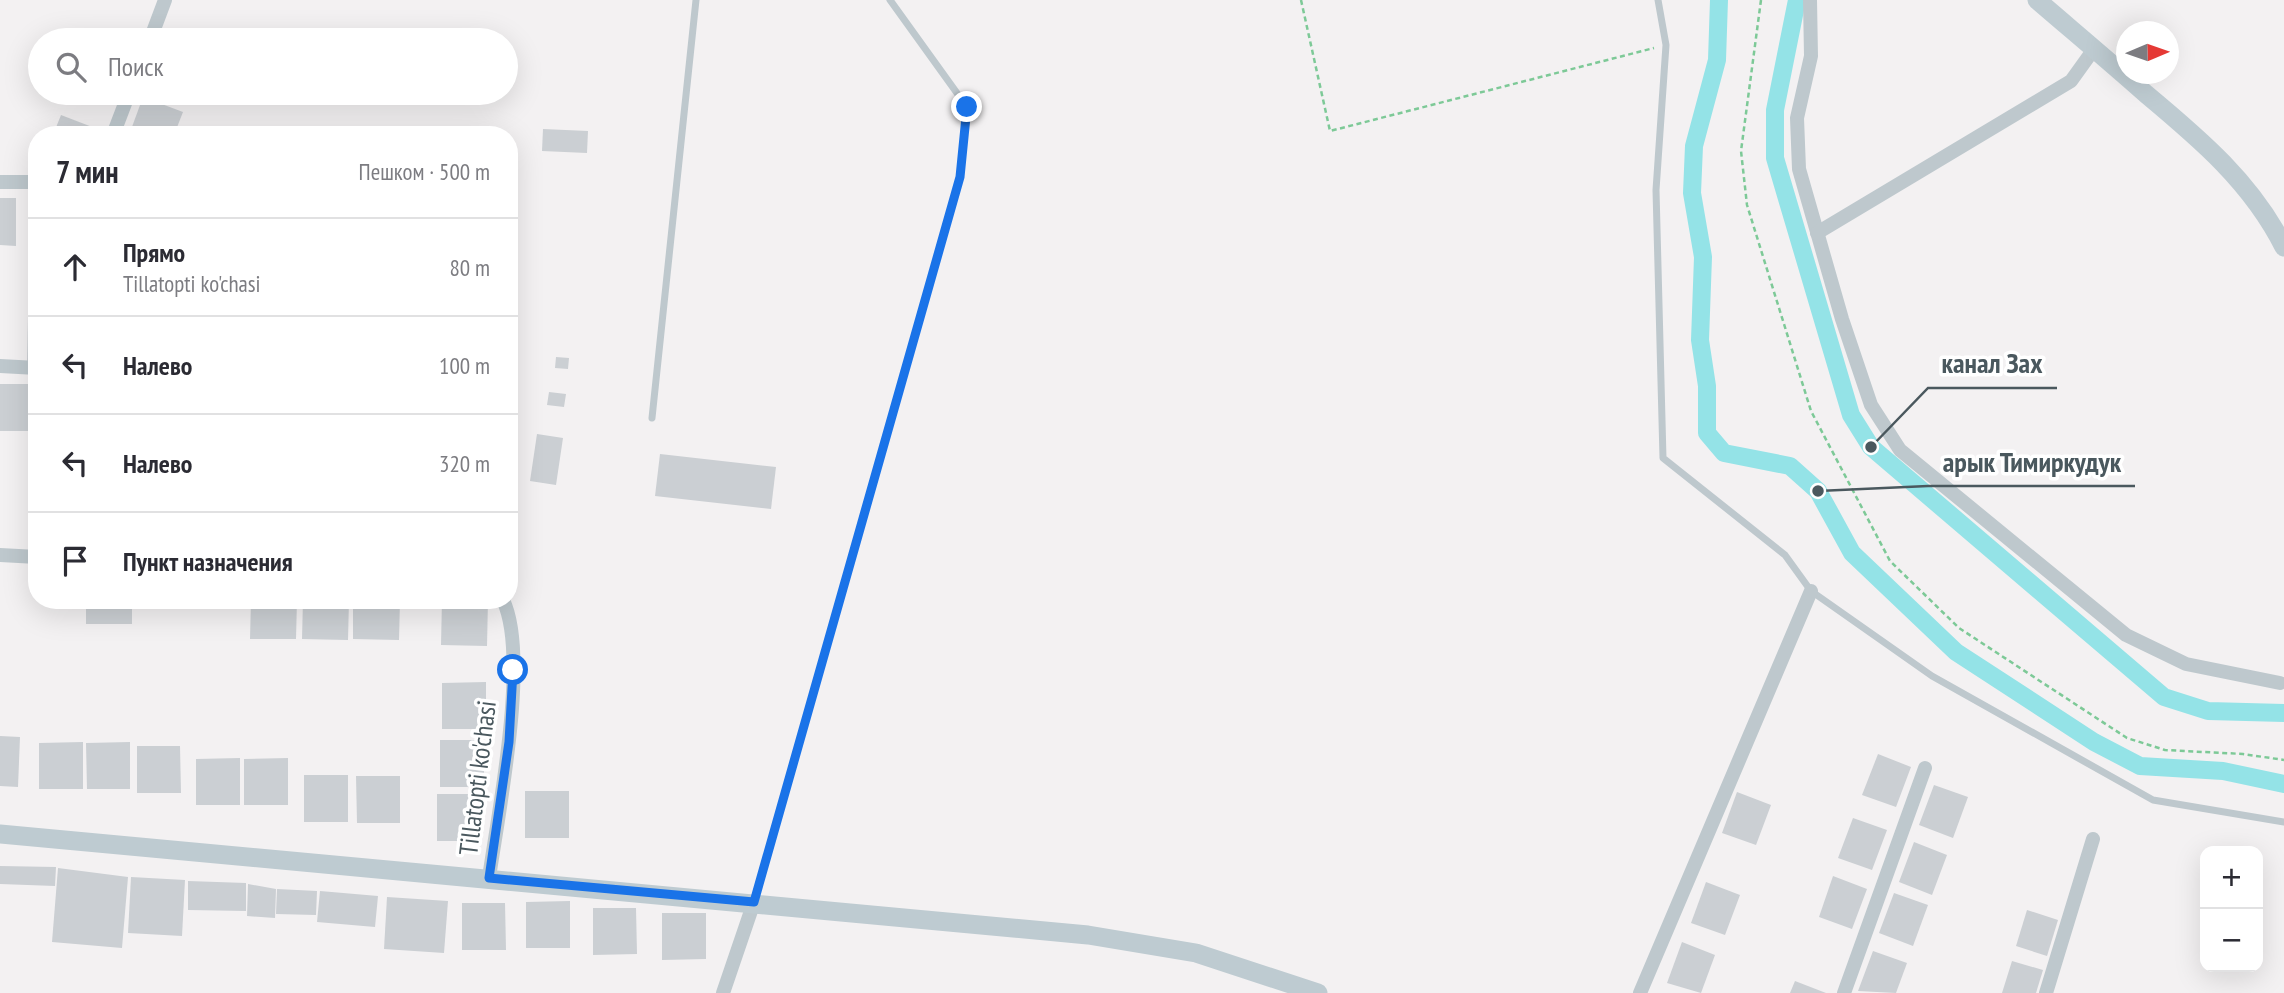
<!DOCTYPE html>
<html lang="ru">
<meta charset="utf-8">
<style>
body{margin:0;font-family:"PT Sans Narrow",sans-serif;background:#f2f2f3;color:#2b2b33}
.controls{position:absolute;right:21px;bottom:21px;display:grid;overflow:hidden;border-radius:14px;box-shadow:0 7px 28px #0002}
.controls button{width:63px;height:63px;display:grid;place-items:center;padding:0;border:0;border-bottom:2px solid #e1e1e2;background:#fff;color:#2b2b33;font:35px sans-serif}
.compass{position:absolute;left:2116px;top:21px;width:63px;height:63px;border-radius:50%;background:#fff;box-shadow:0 7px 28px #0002;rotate:88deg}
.stop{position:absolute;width:21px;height:21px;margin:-16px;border:5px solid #1a73e8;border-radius:50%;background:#fff}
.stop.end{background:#1a73e8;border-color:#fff;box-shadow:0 2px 7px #0008}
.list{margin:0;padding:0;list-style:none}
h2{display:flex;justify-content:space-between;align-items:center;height:91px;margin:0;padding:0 28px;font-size:30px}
h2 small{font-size:23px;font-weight:400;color:#7c7c81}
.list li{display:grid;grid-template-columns:46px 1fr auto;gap:21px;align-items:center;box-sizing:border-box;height:98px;padding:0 28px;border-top:2px solid #e1e1e2}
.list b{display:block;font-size:26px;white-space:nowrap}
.list p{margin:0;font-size:23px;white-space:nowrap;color:#7c7c81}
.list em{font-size:23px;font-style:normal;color:#7c7c81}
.icon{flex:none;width:38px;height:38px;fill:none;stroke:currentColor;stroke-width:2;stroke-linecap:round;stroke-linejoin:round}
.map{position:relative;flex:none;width:2284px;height:993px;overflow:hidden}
.search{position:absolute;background:#fff;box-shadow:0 7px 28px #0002;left:28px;top:28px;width:490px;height:77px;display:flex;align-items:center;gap:18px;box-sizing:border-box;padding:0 24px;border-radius:38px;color:#7c7c81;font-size:26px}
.panel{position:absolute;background:#fff;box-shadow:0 7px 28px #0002;left:28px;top:126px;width:490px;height:483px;border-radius:28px}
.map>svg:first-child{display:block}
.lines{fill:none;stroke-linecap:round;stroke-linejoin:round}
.canal{stroke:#94e3e7;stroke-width:18}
.building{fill:#cbcfd3}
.path{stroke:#7dc997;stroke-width:2.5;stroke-dasharray:5 3.5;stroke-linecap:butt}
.lane{stroke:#bec8cd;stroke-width:7}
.street{stroke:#bec8cd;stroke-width:14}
.secondary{stroke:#becbd1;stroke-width:19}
.route{stroke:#1a73e8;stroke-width:9}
.labels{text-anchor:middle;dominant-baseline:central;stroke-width:7;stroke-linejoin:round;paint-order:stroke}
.street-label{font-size:26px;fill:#4a585e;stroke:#fff}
.leader{fill:none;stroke:#4a585e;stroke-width:2.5}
.callout-dot{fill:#4a585e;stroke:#fff;stroke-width:2.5}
.callout-label{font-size:28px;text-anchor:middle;font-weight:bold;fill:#4a585e;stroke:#fff;stroke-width:7;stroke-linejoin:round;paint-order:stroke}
</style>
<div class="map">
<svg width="2284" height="993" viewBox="0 0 2284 993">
<rect width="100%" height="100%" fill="#f3f1f2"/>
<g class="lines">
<g class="canal">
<polyline points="1719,0 1717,60 1694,146 1692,193 1703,257 1700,340 1707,386 1707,433 1724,453 1790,466 1818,491 1852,553 1956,652 2094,742 2140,766 2223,771 2284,784"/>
<polyline points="1797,0 1775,110 1775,158 1851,415 1871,447 2164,697 2208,711 2284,713"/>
</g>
</g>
<g class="building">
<polygon points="77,93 113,93 108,105"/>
<polygon points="143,97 183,112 174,135 129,135"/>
<polygon points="61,115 100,130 99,135 53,135"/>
<polygon points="543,129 588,131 587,153 542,151"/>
<polygon points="0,198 16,198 16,246 0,245"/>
<polygon points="28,315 37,316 37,363 27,363"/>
<polygon points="556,357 569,358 568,369 555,368"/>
<rect x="0" y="384" width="35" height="47"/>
<polygon points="549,392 566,394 564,407 547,405"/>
<polygon points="537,434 563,438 556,485 530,481"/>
<polygon points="660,454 776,467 771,509 655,496"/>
<rect x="86" y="600" width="46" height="24"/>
<polygon points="251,600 297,600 296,639 250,639"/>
<polygon points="303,600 349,600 348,640 302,639"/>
<polygon points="353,600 400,600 399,640 353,639"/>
<polygon points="442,600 488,600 487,646 441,645"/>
<polygon points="486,682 486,729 442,729 442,683"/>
<polygon points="0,736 20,737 18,787 0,786"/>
<rect x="440" y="740" width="44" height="47"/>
<polygon points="83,742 83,789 39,789 39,743"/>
<polygon points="130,742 130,789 87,789 86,743"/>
<polygon points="137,746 180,746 181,793 137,793"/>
<polygon points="1878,754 1911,767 1896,807 1862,795"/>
<polygon points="240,758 240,805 196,805 196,759"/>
<polygon points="288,758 288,805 244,805 244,759"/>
<rect x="304" y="775" width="44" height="47"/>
<polygon points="356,776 400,776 400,823 357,823"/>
<polygon points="1934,785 1968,797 1953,838 1919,825"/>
<rect x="525" y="791" width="44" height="47"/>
<polygon points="1737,792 1771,805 1756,845 1722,833"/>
<rect x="437" y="794" width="44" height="47"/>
<polygon points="1853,818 1887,830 1872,870 1838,858"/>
<polygon points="1914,842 1947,855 1932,895 1899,882"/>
<polygon points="0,866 56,867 55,886 0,884"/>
<polygon points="58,868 128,877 122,948 52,942"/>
<polygon points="1833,876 1867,889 1852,929 1819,917"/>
<polygon points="131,877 185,880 182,936 128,933"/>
<polygon points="188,881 246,883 246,911 188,910"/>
<polygon points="1706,882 1740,895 1725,935 1691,923"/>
<polygon points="248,884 276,889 275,918 247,916"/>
<polygon points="277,889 317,891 316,915 276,914"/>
<polygon points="320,891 378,896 375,927 317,922"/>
<polygon points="1894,893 1928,905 1913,946 1879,933"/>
<polygon points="387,897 448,901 444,953 384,949"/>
<polygon points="570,901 570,948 526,948 526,902"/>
<polygon points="462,903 505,903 506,950 462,950"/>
<polygon points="593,908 636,908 637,954 593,955"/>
<polygon points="2027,910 2058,920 2047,956 2016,946"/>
<polygon points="662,913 706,913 706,959 662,960"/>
<polygon points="1682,942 1715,955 1701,993 1667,983"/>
<polygon points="1873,951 1907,963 1896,993 1858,991"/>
<polygon points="2012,961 2043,970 2036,993 2002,993"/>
<polygon points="1795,981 1826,993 1790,993"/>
</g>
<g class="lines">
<g class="path">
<polyline points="1301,0 1330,131 1654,48"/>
<polyline points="1761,0 1741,151 1747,205 1811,411 1890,561 1959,628 2127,738 2165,750 2243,754 2284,760"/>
</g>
<g class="lane">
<polyline points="1658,0 1666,45 1656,190 1663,458 1785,555 1811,591 1932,676 2153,800 2284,822"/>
<polyline points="652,418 696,0"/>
<polyline points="754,901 960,177 967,107 890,0"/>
</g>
<g class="street">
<polyline points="1810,0 1811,56 1797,118 1799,169 1842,319 1871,405 1900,450 2126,635 2186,664 2280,683"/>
<polyline points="150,40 165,0"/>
<polyline points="113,135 129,93"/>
<polyline points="0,182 37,182"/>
<polyline points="1817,233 2071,81 2094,49"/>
<polyline points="0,366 37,368"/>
<polyline points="0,555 37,557"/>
<path d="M489 878C498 814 530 656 503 600"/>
<polyline points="723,993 754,902"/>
<polyline points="1640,993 1811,591"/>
<polyline points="1844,993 1925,768"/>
<polyline points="2046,993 2093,839"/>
</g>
<g class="secondary">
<path d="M2037 0C2073 31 2110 62 2146 94 2200 139 2252 183 2284 247"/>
<polyline points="0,834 1088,935 1196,953 1318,993"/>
</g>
</g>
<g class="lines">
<polyline class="route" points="513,670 509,742 489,878 754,902 960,177 967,107"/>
</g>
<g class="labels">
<g class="street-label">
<text transform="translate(477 778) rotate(-83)">Tillatopti ko'chasi</text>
</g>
</g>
<path class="leader" d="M1871 447L1928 388H2057M1818 491L1928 486H2135"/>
<g class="callout-dot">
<circle cx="1871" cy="447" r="7"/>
<circle cx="1818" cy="491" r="7"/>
</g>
<g class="callout-label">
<text x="1992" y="373">канал Зах</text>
<text x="2032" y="472">арык Тимиркудук</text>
</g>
</svg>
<div class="controls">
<button>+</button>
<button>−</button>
</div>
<svg class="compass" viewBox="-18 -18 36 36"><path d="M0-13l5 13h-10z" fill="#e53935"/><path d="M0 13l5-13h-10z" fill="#7c7c81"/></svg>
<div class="stop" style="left:513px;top:670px"></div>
<div class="stop end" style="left:967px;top:107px"></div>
<div class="search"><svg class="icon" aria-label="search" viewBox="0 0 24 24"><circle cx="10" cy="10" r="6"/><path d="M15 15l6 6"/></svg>Поиск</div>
<section class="panel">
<h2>7 мин<small>Пешком · 500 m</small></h2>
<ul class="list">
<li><svg class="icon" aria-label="ahead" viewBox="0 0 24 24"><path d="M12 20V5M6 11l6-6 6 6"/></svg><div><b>Прямо</b><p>Tillatopti ko'chasi</p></div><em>80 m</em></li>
<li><svg class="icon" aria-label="left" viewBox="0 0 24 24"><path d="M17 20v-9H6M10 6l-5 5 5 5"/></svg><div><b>Налево</b></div><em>100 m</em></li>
<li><svg class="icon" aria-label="left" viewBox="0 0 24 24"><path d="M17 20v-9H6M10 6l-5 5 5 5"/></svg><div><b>Налево</b></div><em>320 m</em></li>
<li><svg class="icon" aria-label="arrive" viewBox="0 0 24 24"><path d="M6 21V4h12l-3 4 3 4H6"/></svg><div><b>Пункт назначения</b></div></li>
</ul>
</section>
</div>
